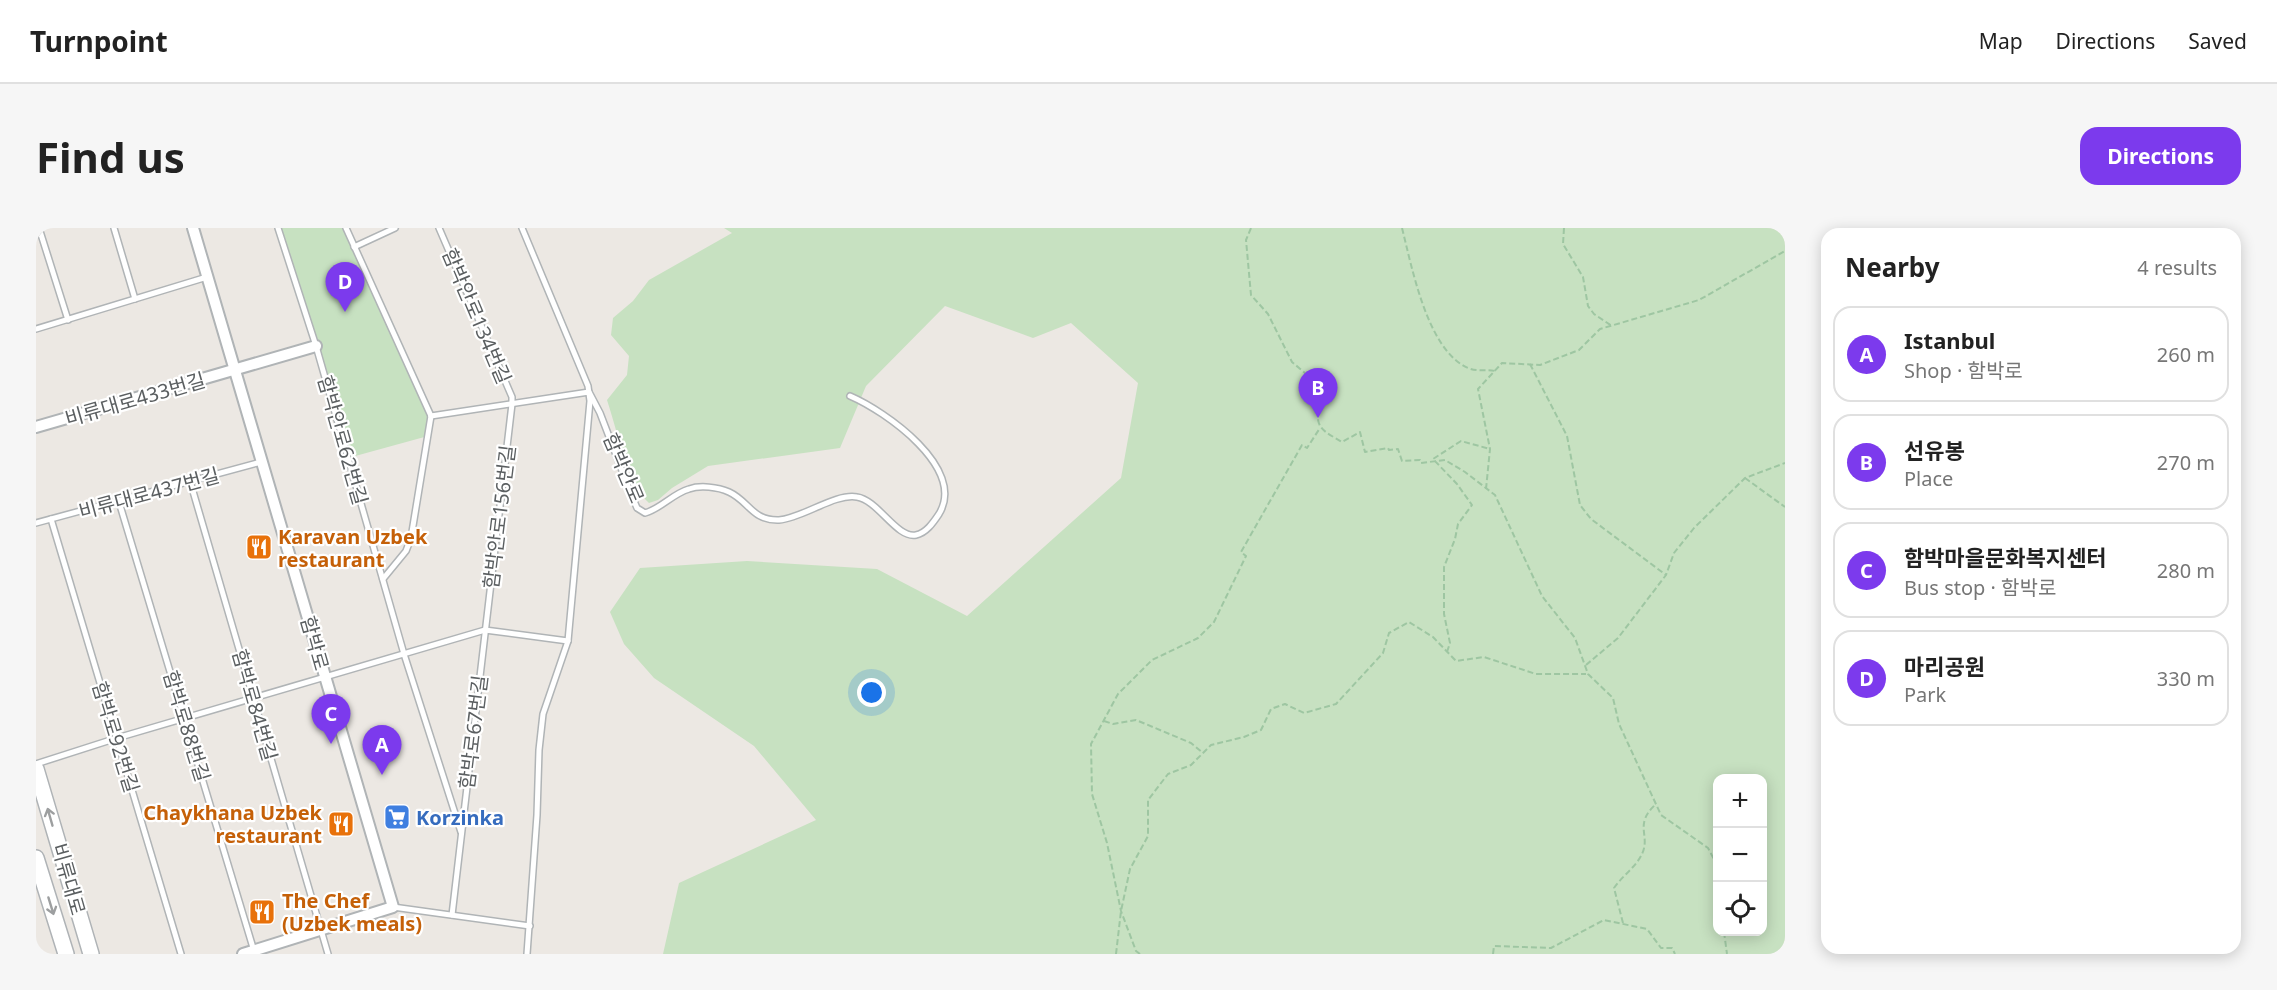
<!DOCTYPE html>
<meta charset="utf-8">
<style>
body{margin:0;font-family:"Noto Sans","Noto Sans KR",sans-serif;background:#f6f6f6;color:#222}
.controls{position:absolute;right:18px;bottom:18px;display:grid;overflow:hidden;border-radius:12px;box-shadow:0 3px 15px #0003}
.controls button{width:54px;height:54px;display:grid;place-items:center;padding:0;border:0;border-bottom:2px solid #e0e0e0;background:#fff;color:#222;font:30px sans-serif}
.you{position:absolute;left:836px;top:465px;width:21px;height:21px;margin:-15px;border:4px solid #fff;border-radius:50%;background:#1a73e8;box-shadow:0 0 0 9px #1a73e833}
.badge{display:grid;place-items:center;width:39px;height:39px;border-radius:50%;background:#7c3aed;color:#fff;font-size:20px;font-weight:700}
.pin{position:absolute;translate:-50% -50px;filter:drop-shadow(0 2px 3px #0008)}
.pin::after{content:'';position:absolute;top:32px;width:21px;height:18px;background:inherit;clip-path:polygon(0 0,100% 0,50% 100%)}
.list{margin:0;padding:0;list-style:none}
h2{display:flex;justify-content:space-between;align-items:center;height:78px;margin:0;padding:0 24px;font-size:26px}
h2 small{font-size:20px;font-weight:400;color:#767676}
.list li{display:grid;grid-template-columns:39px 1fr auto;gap:18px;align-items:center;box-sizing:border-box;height:96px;margin:0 12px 12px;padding:0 12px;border:2px solid #e0e0e0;border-radius:18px}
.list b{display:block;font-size:22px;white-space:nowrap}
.list p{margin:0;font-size:20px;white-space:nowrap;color:#767676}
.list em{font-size:20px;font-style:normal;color:#767676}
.icon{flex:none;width:33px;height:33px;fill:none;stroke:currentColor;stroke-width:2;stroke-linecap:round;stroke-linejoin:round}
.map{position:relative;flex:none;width:1749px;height:726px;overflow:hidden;border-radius:18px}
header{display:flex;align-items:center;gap:36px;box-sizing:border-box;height:84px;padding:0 30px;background:#fff;border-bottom:2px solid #e0e0e0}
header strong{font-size:28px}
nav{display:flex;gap:33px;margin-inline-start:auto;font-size:21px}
.intro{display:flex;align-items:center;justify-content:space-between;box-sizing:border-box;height:144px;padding:0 36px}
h1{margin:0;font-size:42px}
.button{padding:15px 27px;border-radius:18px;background:#7c3aed;color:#fff;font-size:21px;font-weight:700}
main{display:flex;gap:36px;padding:0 36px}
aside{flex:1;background:#fff;border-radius:18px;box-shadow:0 3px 15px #0003}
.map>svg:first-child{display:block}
.green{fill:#c7e1c1;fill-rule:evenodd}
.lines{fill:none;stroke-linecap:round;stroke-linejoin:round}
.lane-casing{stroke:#b0b4b6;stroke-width:8}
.street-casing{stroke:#b0b4b6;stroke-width:14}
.secondary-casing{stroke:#afb3b6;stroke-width:18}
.path{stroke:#9ec6a2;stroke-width:2;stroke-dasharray:6 3;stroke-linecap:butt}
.lane{stroke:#fff;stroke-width:5}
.street{stroke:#fff;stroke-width:10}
.secondary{stroke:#fff;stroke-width:15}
.oneway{stroke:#9d9fa0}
.labels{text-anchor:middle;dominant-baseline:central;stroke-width:4.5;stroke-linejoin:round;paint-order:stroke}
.street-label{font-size:20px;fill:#5b5f61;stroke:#fff}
.food-label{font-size:20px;font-weight:bold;fill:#c56008;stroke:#fff;text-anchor:start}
.shop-label{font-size:20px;font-weight:bold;fill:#366cbe;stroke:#fff;text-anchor:start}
</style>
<header>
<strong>Turnpoint</strong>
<nav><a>Map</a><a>Directions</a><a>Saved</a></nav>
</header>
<div class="intro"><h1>Find us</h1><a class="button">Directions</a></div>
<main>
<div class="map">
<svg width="1749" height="726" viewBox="0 0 1749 726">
<rect width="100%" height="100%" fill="#ece8e3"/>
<g class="green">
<polygon points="242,0 310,0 395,188 392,208 312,230"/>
<path d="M688 0H1749V726H627L643 655 780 592 718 518 618 450 588 416 574 384 604 340 711 333 841 341 931 388 1085 250 1102 155 1035 95 997 110 909 78 830 158 804 220 672 238 636 260 622 272 613 275C593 258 580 199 571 172L591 147 593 128 575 107 577 90 597 73 613 52 696 5ZM1682 550H1726V704H1682Z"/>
</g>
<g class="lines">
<defs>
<g id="lane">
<polyline points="3,0 32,92"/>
<polyline points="78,0 99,71"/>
<polyline points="242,0 280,118 368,426 425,604"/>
<polyline points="310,0 395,188"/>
<polyline points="403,0 476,169 476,176 416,687"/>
<polyline points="486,0 552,158 554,173 532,413 507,486 503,522 501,587 491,726"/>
<polyline points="318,19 359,0"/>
<polyline points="0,101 171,49"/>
<path d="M395 188 553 164 564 185 595 266 601 280 609 285C626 280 636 266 653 261 664 257 682 259 693 264 713 273 716 293 743 292 767 290 799 265 821 269 842 272 861 311 880 307 890 305 897 295 903 286 931 240 849 183 814 168"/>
<polyline points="154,253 292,726"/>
<polyline points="83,274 218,723"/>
<polyline points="15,291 145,726"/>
<polyline points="0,295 225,234"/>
<polyline points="347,351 370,323 375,310 395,188"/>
<polyline points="0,536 81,510 449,402 532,413"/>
<polyline points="357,679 494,698"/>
</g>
<g id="street">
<polyline points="157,0 357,679 207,726"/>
<polyline points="0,199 280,118"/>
</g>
<g id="secondary">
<polyline points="0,541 55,726"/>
<polyline points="0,630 30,726"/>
</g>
</defs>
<use href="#lane" class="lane-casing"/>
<use href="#street" class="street-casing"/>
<use href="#secondary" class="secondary-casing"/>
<g class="path">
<path d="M1215 0 1210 12 1215 67 1232 86 1256 134 1269 145V160L1283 177C1278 201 1288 203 1306 214L1324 204 1329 224 1352 220 1353 222 1362 221 1366 233 1384 232 1385 235 1409 232 1429 244 1459 267 1506 368 1539 410 1552 446 1577 470 1583 496 1625 587 1672 620 1682 639"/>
<path d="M1366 0C1376 39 1391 122 1432 140 1441 144 1450 141 1459 143"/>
<polyline points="1528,0 1527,16 1547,49 1552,78 1558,86 1576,98"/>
<polyline points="1494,136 1531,208 1544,277 1555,291 1630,347"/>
<polyline points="1709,250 1749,279"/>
<polyline points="1450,261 1454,221 1442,161 1466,135 1504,137 1543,122 1564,101 1663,72 1749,23"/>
<polyline points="1411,424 1414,415 1408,386 1408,339 1419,311 1422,296 1436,277 1421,256 1397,231 1425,213 1454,221"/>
<polyline points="1550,437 1582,410 1630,347 1638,325 1658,300 1709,250 1749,235"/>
<polyline points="1068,493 1077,496 1100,492 1155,515 1167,525"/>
<path d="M1587 695 1578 660C1586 648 1600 639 1606 626 1615 607 1597 597 1620 576"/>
<polyline points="1688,704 1691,726"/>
<polyline points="1080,726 1085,683 1094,641 1112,608 1112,572 1132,546 1155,537 1175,517 1208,509 1225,502 1235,481 1249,476 1268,485 1300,476 1347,425 1353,405 1373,394 1397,409 1420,433 1448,429 1500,446 1550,446"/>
<polyline points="1104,726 1100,723 1085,683 1071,615 1056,566 1055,516 1082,466 1116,432 1162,410 1178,394 1210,328 1205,324 1266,217 1271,220 1284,200"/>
<polyline points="1457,726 1458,718 1515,720 1568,692 1611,701 1625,720 1636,720 1639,726"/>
</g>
<use href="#lane" class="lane"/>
<use href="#street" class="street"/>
<use href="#secondary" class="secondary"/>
</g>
<defs><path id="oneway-shaft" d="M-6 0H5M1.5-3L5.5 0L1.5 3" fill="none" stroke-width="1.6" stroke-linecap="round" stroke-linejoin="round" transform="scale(1.5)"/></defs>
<g class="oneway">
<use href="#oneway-shaft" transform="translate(14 589) rotate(-106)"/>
<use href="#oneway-shaft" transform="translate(15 678) rotate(73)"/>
</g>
<defs>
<symbol id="restaurant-square" viewBox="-11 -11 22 22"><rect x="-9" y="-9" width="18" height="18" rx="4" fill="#e8710a" stroke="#fff"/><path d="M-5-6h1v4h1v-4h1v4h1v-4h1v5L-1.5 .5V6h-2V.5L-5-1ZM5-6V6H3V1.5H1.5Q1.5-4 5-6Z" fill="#fff"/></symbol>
<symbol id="supermarket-square" viewBox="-11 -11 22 22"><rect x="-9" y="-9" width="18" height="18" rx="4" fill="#3f7fe0" stroke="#fff"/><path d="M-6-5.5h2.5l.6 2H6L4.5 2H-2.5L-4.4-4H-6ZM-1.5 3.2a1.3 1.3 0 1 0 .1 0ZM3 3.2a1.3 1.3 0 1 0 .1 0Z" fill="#fff"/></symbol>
</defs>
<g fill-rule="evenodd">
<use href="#restaurant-square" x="208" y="304" width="30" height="30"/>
<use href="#supermarket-square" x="346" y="574" width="30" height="30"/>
<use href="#restaurant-square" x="290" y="581" width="30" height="30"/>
<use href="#restaurant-square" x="211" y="669" width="30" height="30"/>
</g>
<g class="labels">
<g class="street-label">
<text transform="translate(441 88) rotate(67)">함박안로134번길</text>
<text transform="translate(99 171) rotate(-16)">비류대로433번길</text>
<text transform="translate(307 212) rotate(74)">함박안로62번길</text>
<text transform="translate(588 240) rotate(67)">함박안로</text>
<text transform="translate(113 265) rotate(-15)">비류대로437번길</text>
<text transform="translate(463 289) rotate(-83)">함박안로156번길</text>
<text transform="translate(279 415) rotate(74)">함박로</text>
<text transform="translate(219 477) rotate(74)">함박로84번길</text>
<text transform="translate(151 498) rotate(73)">함박로88번길</text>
<text transform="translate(437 504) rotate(-83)">함박로67번길</text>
<text transform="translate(80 509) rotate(73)">함박로92번길</text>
<text transform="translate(33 651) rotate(74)">비류대로</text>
</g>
<g class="food-label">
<text x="242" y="308">Karavan Uzbek<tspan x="242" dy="23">restaurant</tspan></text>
<text x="286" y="584" text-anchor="end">Chaykhana Uzbek<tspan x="286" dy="23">restaurant</tspan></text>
<text x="246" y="672">The Chef<tspan x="246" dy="23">(Uzbek meals)</tspan></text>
</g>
<g class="shop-label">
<text x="380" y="589">Korzinka</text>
</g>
</g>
</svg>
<div class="controls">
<button>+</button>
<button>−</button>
<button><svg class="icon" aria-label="locate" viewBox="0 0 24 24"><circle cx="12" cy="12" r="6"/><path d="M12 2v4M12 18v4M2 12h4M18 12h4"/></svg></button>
</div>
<div class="you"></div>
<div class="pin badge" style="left:346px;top:547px">A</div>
<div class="pin badge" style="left:1282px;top:190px">B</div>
<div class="pin badge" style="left:295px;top:516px">C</div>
<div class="pin badge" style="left:309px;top:84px">D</div>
</div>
<aside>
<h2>Nearby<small>4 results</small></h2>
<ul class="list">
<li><span class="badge">A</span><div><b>Istanbul</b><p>Shop · 함박로</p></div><em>260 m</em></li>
<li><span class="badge">B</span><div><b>선유봉</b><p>Place</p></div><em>270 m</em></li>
<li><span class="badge">C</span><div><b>함박마을문화복지센터</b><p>Bus stop · 함박로</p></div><em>280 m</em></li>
<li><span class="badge">D</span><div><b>마리공원</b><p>Park</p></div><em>330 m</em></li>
</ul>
</aside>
</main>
